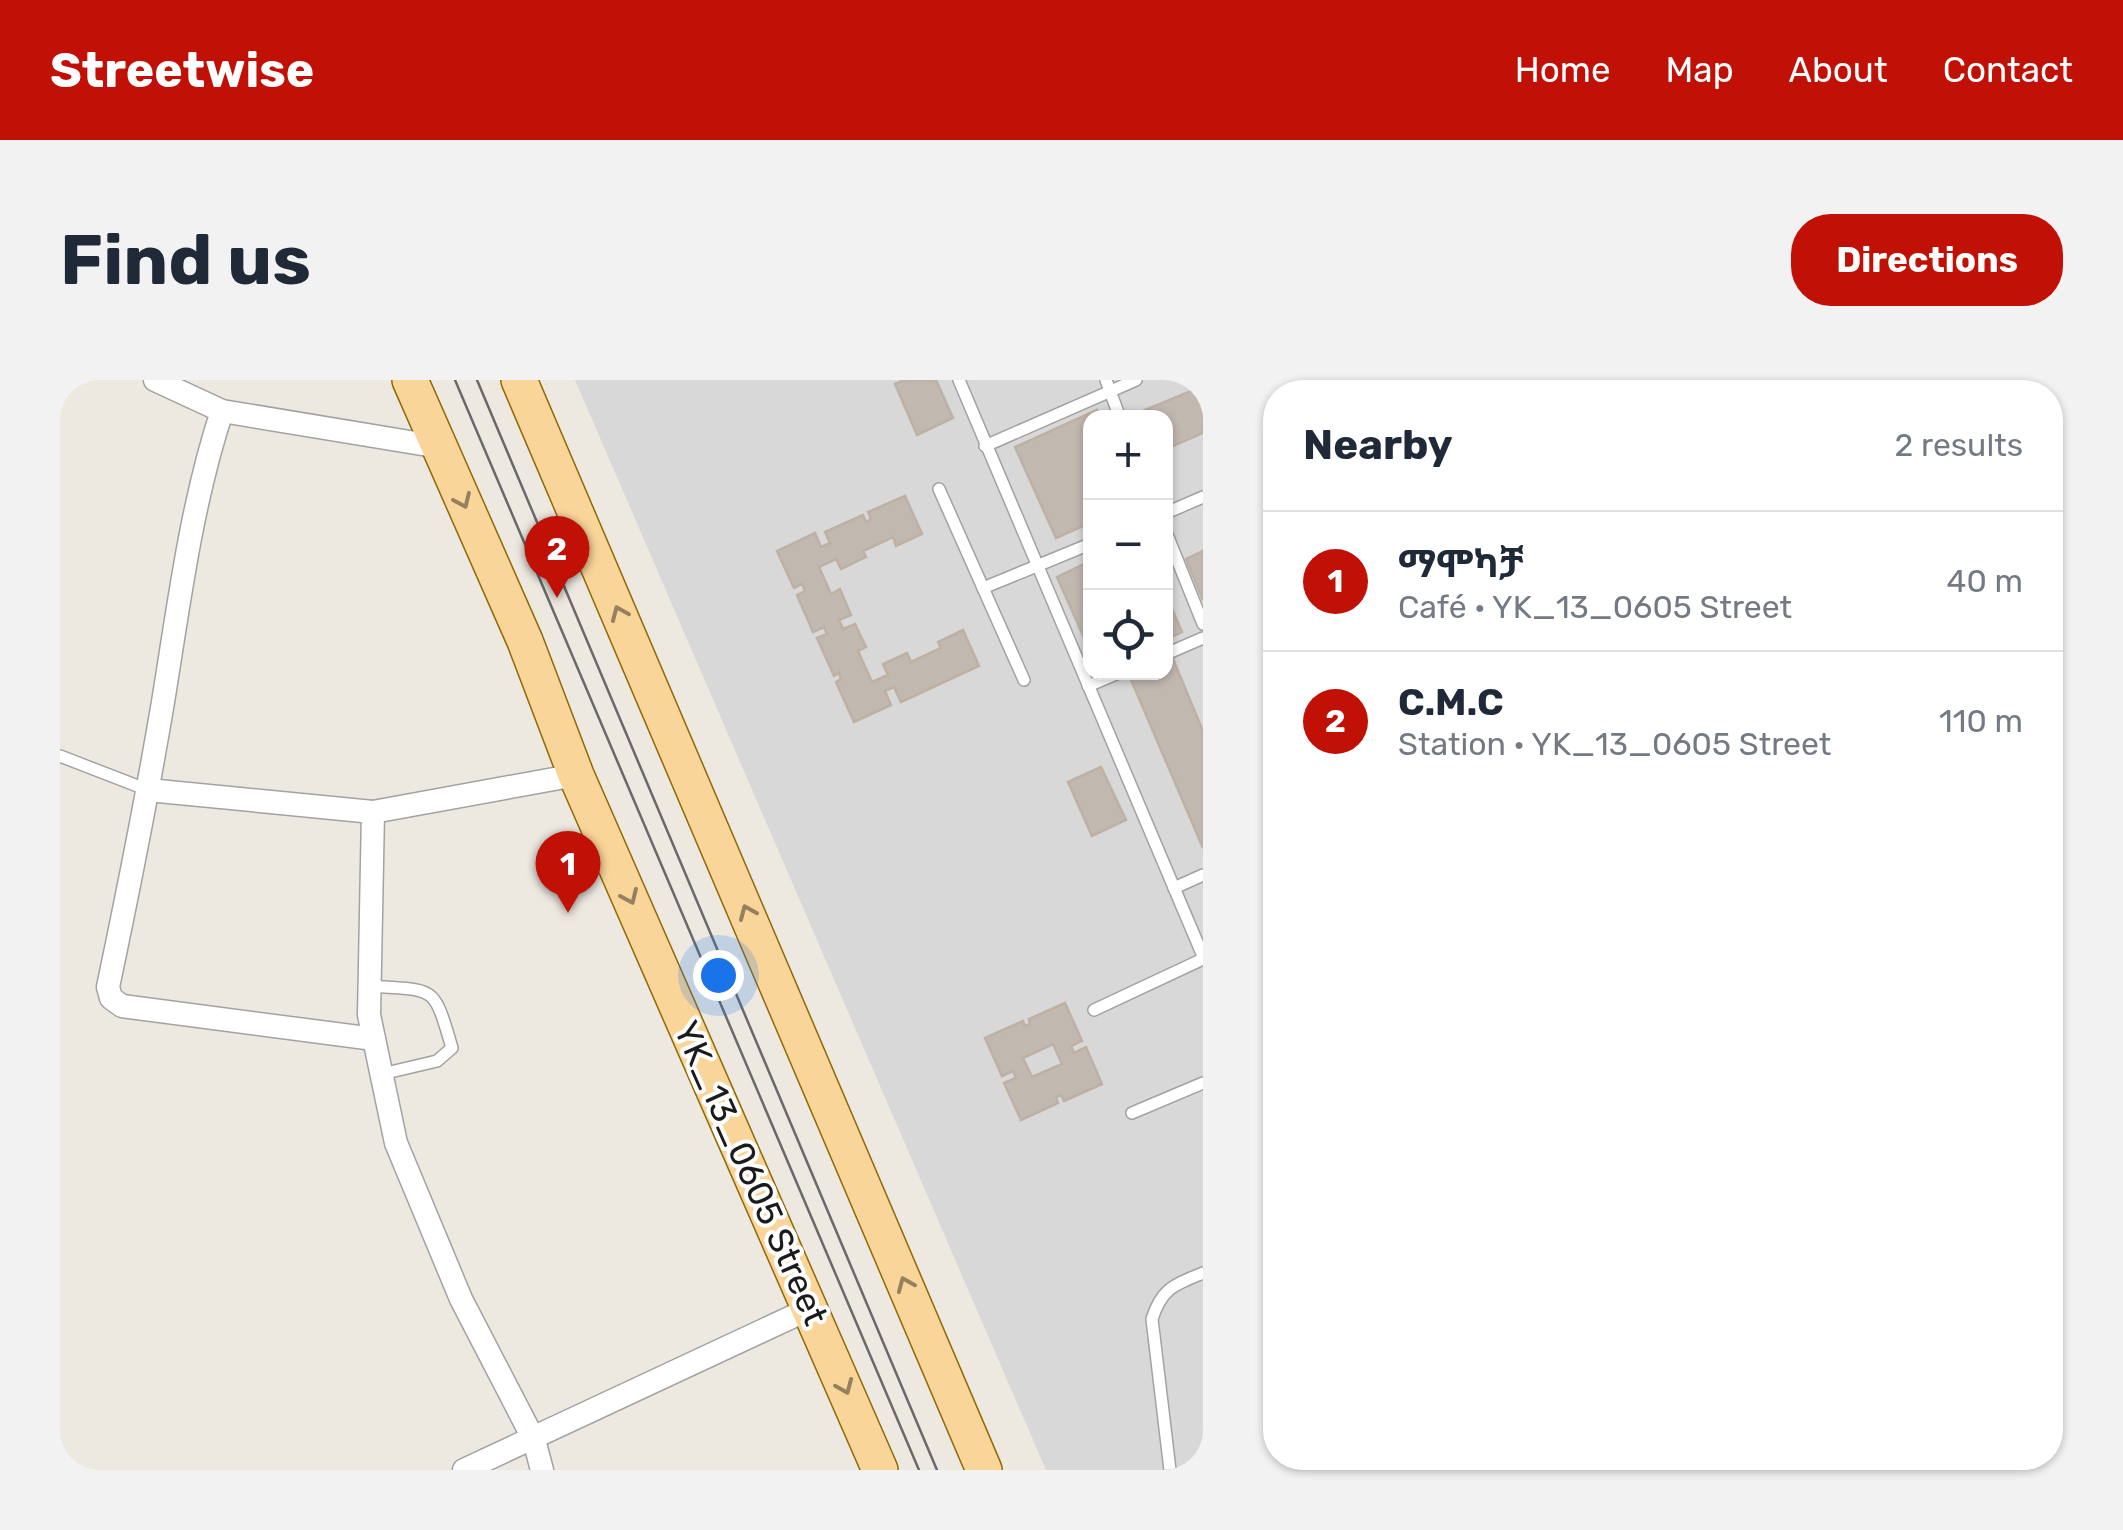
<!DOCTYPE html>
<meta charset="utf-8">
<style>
body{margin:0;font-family:Rubik,"Noto Sans Ethiopic",sans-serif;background:#f2f2f3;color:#1f2937}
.controls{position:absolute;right:30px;top:30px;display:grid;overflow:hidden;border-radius:20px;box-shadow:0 2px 8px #0004}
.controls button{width:90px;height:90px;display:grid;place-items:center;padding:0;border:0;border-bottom:2px solid #e0e1e3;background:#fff;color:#1f2937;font:50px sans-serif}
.you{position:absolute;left:658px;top:595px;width:35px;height:35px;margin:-25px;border:8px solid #fff;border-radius:50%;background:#1a73e8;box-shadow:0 0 0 15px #1a73e833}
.badge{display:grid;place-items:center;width:65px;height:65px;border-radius:50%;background:#c11005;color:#fff;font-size:32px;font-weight:700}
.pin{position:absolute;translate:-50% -82px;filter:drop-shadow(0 2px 5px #0008)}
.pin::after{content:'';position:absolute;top:52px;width:35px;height:30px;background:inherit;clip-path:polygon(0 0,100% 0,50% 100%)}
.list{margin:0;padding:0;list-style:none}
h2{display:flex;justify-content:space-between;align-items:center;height:130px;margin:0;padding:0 40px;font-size:42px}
h2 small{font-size:32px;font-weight:400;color:#747a83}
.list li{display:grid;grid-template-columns:65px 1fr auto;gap:30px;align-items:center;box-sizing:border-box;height:140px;padding:0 40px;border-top:2px solid #e0e1e3}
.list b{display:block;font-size:38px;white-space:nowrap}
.list p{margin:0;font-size:32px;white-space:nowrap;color:#747a83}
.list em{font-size:32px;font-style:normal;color:#747a83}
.icon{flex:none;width:55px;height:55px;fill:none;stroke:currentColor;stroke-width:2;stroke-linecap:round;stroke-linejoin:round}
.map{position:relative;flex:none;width:1143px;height:1090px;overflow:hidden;border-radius:40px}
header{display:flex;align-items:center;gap:60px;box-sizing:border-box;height:140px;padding:0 50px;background:#c11005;color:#fff}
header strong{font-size:48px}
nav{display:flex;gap:55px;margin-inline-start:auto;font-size:35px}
.intro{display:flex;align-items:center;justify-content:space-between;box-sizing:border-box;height:240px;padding:0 60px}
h1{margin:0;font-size:70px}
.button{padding:25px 45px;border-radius:40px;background:#c11005;color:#fff;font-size:35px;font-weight:700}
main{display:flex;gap:60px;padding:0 60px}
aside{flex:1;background:#fff;border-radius:40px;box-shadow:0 2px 8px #0004}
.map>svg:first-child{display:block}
.residential{fill:#d9d8d8;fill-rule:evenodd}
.building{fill:#c1b8b0;stroke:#beb1a4;stroke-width:2.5;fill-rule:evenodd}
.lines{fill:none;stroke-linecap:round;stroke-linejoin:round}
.lane-casing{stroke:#a2a2a2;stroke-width:14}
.street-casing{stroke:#a2a2a2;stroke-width:25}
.primary-casing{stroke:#8e6904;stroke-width:38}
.lane{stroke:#fff;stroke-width:11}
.street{stroke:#fff;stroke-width:22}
.primary{stroke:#f9d599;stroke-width:35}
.tram{stroke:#696969;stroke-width:2.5}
.oneway{stroke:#958160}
.labels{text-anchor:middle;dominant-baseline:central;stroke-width:8;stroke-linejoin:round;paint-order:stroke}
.street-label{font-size:35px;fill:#1b1b1b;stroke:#fff}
</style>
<header>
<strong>Streetwise</strong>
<nav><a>Home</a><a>Map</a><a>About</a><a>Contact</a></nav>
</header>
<div class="intro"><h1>Find us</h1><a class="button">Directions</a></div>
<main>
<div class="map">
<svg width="1143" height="1090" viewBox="0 0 1143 1090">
<rect width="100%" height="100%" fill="#ede9e1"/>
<path class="residential" d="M515 0H1143V1090H986ZM1030 38H1106V292H1030Z"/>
<g class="building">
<polygon points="844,0 876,0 893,38 857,55 835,4"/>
<polygon points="1143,6 1143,53 1106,69 1106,38 1074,38 1073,35"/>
<polygon points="1037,30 1040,38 1030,38 1030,143 996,158 955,67"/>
<polygon points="845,116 862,154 836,166 833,157 803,171 806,177 781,189 776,179 759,187 771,214 780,209 791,235 779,240 783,249 795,244 806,267 798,271 812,302 828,295 823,284 847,273 851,282 881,268 878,262 903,250 919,286 841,322 834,307 825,311 831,325 794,342 776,302 781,299 779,293 774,296 757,258 767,254 764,247 753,252 737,215 745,211 742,204 734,208 717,171 755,153 761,167 770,163 765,152 803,135 806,142 811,139 808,132"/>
<polygon points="1143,171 1143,220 1126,179"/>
<polygon points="1030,181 1030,271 997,197"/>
<polygon points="1106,215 1122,252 1106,260"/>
<polygon points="1113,279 1143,351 1143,468 1069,295 1106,292 1106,281"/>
<polygon points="1041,387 1066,440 1032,456 1008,402"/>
<path d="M1005 623 1022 661 1011 666 1014 673 1026 667 1042 704 1004 721 1001 715 996 717 998 723 961 740 944 703 956 698 953 691 942 696 925 658 963 641 965 646 970 644 969 639ZM993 664 1002 684 972 697 963 678Z"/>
</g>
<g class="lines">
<defs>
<g id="lane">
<polyline points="899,0 1143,576"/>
<polyline points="1046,0 1060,38"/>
<polyline points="925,66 1076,0"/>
<polyline points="879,109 964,300"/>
<polyline points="1106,133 1143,117"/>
<polyline points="1106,152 1143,244"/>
<polyline points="923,208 1030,164"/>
<polyline points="1106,274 1143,258"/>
<polyline points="1028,306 1061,292"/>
<polyline points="0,376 88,410"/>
<polyline points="1114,508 1143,495"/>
<path d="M310 606C376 611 373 603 392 668L377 681 322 694"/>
<polyline points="1034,630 1143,579"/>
<polyline points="1072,733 1143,703"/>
<path d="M1110 1090 1092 939C1102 908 1114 905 1143 893"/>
</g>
<g id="street">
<polyline points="95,0 162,31 380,67"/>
<path d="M162 31C131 125 119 224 103 322 87 417 68 512 48 607L51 618 62 626 314 659"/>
<polyline points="88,410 313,432 516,395"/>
<polyline points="313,432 309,635 336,763 401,919 474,1060 482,1090"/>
<polyline points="404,1090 751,928"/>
</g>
<g id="primary">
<polyline points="350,0 465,261 516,395 820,1090"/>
<polyline points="459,0 924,1090"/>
</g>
</defs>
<use href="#lane" class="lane-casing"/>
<use href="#street" class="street-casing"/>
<use href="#primary" class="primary-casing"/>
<use href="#lane" class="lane"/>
<use href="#street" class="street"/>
<use href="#primary" class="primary"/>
<g class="tram">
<polyline points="395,0 859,1090"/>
<polyline points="417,0 877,1090"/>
</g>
</g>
<defs><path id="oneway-chevron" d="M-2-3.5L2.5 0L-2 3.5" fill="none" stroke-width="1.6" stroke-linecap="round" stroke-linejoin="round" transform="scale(2.5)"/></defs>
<g class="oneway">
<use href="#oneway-chevron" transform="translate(403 121) rotate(66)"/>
<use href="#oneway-chevron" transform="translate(559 233) rotate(-113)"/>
<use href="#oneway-chevron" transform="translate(570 517) rotate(66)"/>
<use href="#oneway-chevron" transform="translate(687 532) rotate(-113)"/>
<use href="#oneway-chevron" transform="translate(845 904) rotate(-113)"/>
<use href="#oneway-chevron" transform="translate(785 1007) rotate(67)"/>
</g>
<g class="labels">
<g class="street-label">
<text transform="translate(691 793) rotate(66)">YK_13_0605 Street</text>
</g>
</g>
</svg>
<div class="controls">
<button>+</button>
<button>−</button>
<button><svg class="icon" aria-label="locate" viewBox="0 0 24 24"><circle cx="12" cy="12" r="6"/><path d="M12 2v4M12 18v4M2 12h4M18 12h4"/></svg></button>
</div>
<div class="you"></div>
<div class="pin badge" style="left:508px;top:533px">1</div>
<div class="pin badge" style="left:497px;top:218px">2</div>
</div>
<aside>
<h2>Nearby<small>2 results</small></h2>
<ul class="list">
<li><span class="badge">1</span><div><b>ማሞካቻ</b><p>Café · YK_13_0605 Street</p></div><em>40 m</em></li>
<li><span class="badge">2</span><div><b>C.M.C</b><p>Station · YK_13_0605 Street</p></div><em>110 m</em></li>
</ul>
</aside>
</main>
